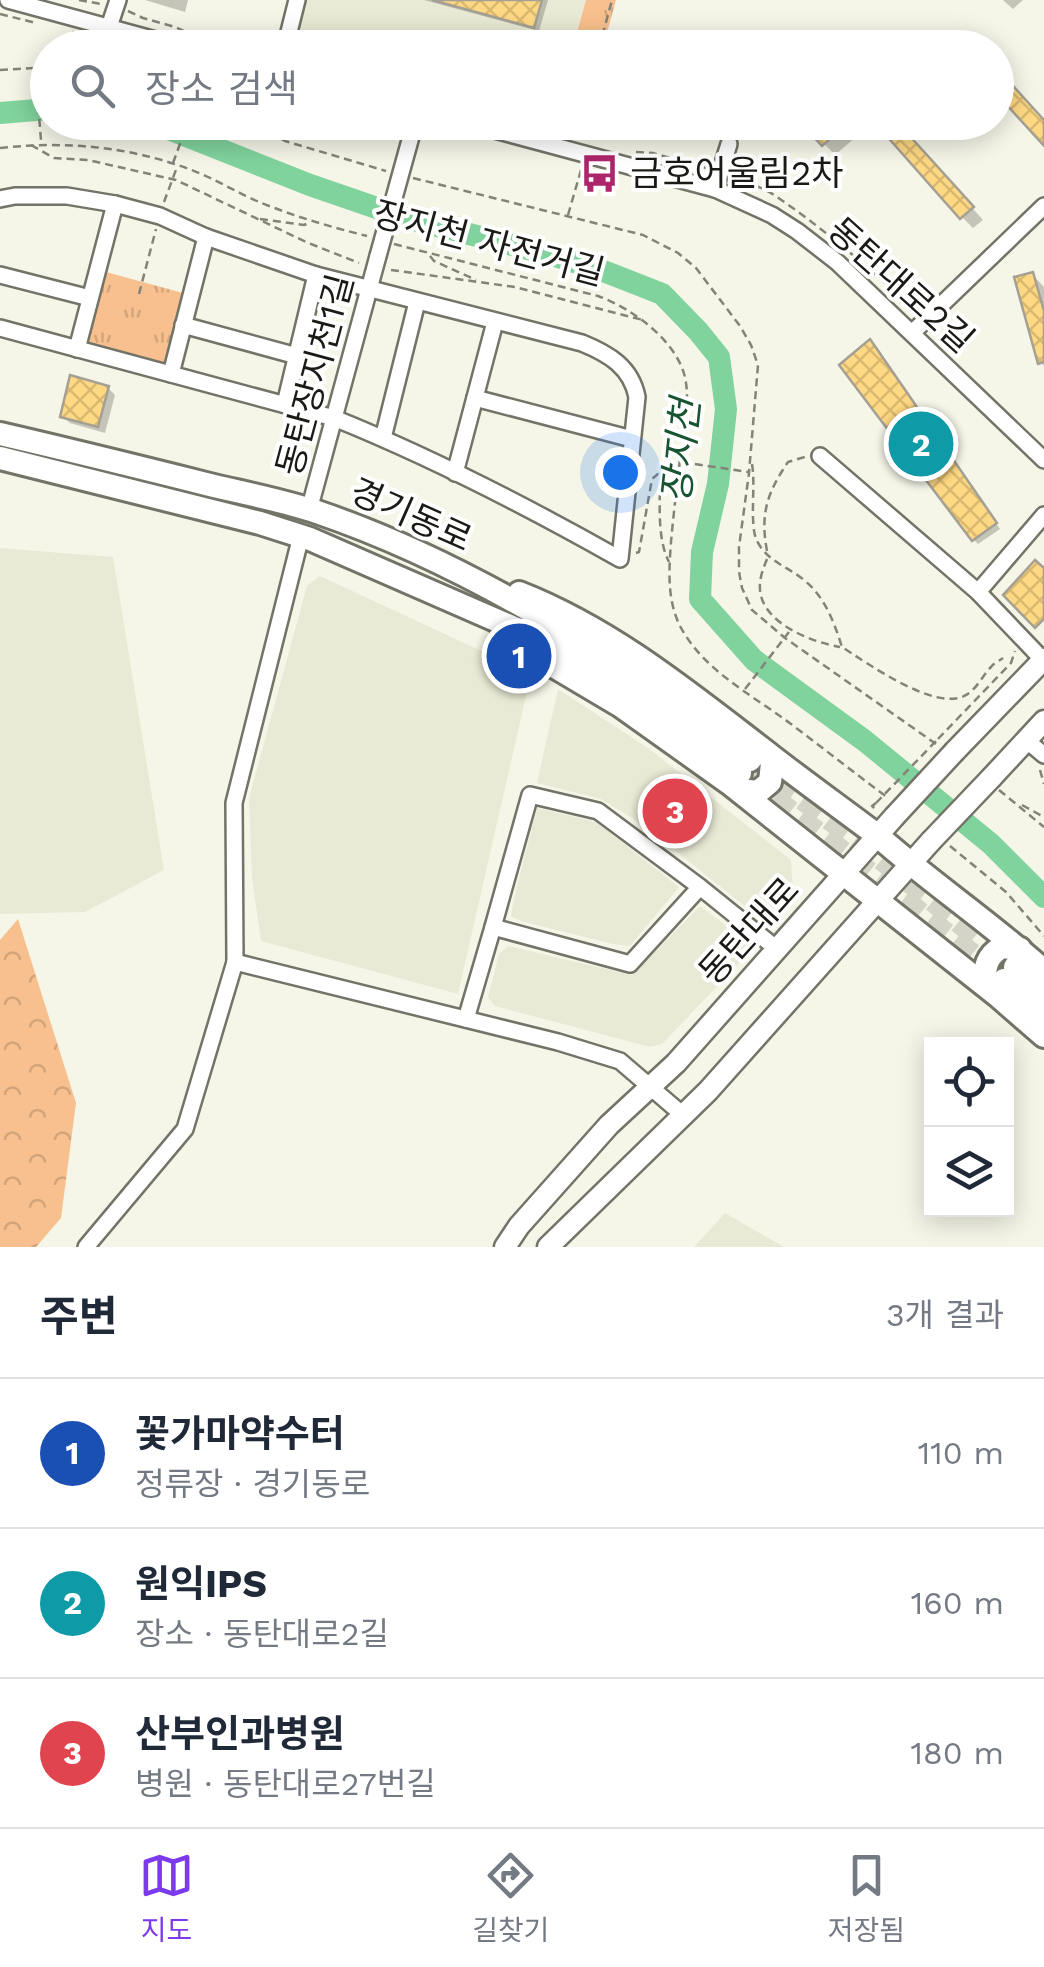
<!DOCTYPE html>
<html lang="ko">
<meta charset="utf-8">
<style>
body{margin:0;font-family:"Work Sans","Noto Sans KR",sans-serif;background:#f2f2f3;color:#1f2937}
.controls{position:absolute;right:30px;bottom:30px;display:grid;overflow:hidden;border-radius:0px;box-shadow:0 5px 25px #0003}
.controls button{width:90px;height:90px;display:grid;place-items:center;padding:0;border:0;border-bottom:2px solid #e0e1e3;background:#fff;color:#1f2937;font:50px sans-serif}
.you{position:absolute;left:620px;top:472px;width:35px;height:35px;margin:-25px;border:8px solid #fff;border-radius:50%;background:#1a73e8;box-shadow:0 0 0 15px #1a73e833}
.badge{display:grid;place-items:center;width:65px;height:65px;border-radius:50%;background:#7c3aed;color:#fff;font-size:32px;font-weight:700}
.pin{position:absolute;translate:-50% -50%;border:5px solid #fff;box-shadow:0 2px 10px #0006}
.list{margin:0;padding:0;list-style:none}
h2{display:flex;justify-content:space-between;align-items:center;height:130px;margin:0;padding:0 40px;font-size:42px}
h2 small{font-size:32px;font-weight:400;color:#747a83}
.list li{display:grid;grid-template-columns:65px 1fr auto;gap:30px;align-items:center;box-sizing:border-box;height:150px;padding:0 40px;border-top:2px solid #e0e1e3}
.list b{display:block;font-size:38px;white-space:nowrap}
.list p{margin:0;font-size:32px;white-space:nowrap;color:#747a83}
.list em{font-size:32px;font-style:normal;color:#747a83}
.icon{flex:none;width:55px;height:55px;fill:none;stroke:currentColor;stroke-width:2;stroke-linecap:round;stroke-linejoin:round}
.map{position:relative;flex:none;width:1044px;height:1247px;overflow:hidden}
.search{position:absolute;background:#fff;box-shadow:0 5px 25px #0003;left:30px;right:30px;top:30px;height:110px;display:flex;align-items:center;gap:25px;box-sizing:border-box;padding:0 35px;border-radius:55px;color:#747a83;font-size:38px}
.sheet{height:580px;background:#fff}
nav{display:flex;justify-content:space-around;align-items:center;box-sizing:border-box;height:140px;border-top:2px solid #e0e1e3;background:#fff;font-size:28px;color:#747a83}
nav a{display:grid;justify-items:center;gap:5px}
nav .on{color:#7c3aed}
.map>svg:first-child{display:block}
.built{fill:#e9ead5}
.grass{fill:url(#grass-tufts)}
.forest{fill:url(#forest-crowns)}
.shadow{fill:#0003}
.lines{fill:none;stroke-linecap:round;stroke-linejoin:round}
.river{stroke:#81d39d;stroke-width:22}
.building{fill:url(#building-cross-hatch);stroke:#a5a094;stroke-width:2.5}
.primary-tunnel{stroke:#d4d5c8;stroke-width:22;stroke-dasharray:22 11;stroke-linecap:butt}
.street-casing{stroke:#737368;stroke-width:20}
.secondary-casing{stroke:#737368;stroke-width:25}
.primary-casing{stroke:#737368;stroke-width:28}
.path{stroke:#83837a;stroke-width:2.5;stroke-dasharray:8 5;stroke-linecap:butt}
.street{stroke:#fff;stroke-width:15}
.secondary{stroke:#fff;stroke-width:20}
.primary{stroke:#fff;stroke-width:22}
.street-bridge-casing{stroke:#737368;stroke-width:20;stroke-linecap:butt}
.secondary-bridge-casing{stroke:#737368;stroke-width:25;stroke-linecap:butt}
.path-bridge{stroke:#83837a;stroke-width:2.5;stroke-dasharray:8 5;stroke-linecap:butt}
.street-bridge{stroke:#fff;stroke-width:15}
.secondary-bridge{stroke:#fff;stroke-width:20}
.labels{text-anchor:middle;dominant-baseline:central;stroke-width:8;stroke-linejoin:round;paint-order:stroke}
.poi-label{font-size:35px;fill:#1a1a16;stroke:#fff;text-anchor:start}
.street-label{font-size:35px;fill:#1a1a16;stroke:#fff}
.water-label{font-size:38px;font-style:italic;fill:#185431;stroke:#fff}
</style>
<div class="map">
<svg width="1044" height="1247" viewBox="0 0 1044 1247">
<defs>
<pattern id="grass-tufts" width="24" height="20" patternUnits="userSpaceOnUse" patternTransform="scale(2.5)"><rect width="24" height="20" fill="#f7c08e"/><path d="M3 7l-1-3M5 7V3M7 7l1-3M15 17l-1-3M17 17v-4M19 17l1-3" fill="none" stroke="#d3a47a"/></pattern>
<pattern id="forest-crowns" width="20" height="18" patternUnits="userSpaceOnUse" patternTransform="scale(2.5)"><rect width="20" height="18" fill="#f7c08e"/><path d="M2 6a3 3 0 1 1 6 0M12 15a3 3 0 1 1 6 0" fill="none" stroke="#d3a47a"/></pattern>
<pattern id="building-cross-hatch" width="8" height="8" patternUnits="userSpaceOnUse" patternTransform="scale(2.5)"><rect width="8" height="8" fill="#fed883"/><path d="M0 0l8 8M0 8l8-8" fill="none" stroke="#d9b970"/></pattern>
</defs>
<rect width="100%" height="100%" fill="#f5f6e8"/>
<g class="built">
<polygon points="306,0 586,0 573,47 316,47 301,43 298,32"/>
<polygon points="0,548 113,557 164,870 85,912 0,914"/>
<polygon points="320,576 531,674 458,994 261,941 252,878 249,798 307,586"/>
<polygon points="558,689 648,748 791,860 793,889 776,919 762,920 642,824 601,799 537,783"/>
<polygon points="537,808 596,822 679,887 630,946 613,944 520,921 511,916 514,898"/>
<polygon points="700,906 746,941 747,955 662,1044 650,1047 495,1006 488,997 499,954 508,946 632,975"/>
<polygon points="725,1213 784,1247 694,1247"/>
</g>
<g class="grass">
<polygon points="586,0 616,0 603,47 573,47"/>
<polygon points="106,272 183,293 165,363 87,342"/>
</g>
<polygon class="forest" points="18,919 76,1103 61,1218 36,1247 0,1247 0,940"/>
<g class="shadow">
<polygon points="145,0 188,0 185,12"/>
<polygon points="424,0 548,0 539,31"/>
<polygon points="1003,0 1023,0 1013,9"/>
<polygon points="803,122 823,128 829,122 868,122 870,125 835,155"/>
<polygon points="909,137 983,220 973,228 962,217"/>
<polygon points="1032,274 1044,287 1044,366 1041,363"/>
<polygon points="875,348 1000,529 978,544 973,539"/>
<polygon points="108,388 115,395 105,433 70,423 62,416"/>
</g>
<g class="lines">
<g class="river">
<polyline points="0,113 48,109"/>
<polyline points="151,122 310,185 406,218 552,255 606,272 662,294 698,331 719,357 726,409 718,484 702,552 700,599 754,660 865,741 991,844 1044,897"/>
</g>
</g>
<g class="building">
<polygon points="432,0 542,0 534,28"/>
<polygon points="718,34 728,46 702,48"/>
<polygon points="996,67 1044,120 1044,146 996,93"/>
<polygon points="800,122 821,122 823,125 826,122 849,122 822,146"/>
<polygon points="898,123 974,207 960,219 884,133"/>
<polygon points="1033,272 1044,311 1044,362 1038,364 1014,277"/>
<polygon points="870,339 997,523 972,541 839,365"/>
<polygon points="70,375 109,386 98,427 60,417"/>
<polygon points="1035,560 1044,568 1044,619 1035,628 1003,595"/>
</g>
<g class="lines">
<g class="primary-tunnel">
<polyline points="750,760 865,846 1008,962"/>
<polyline points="747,778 855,861 1001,977"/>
</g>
<defs>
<g id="street">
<polyline points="8,0 185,48"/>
<polyline points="109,27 118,0"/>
<polyline points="285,48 297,0"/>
<polyline points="465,122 715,189 772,215 797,231 837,262 1044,460"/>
<polyline points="715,189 729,144"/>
<path d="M0 199 15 196H67L115 204 160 216 206 237 316 275 582 343C609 354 631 367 637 397L620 559C528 507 433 458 334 418L0 328"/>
<polyline points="0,275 90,298"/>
<polyline points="183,325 297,356"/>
<polyline points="912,333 1044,206"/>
<polyline points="77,349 115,204"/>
<polyline points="171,374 206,237"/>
<polyline points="475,398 632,439"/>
<polyline points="285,404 316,275"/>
<polyline points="383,438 417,302"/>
<polyline points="820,456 978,592 1043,660"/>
<polyline points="455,473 495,322"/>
<polyline points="309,510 378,256"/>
<polyline points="301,536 234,803 235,962 558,1042 620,1061 683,1115"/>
<polyline points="978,592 1044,515"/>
<polyline points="1026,740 1044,755"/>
<polyline points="700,887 630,964 493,927 530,795 598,811 700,887 777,949"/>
<polyline points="466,1019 493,927"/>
<polyline points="86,1247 185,1129 235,962"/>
</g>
<g id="secondary">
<polyline points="955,751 1044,659"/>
<polyline points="992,777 1044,721"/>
<polyline points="505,1247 519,1226 609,1125 676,1063 894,817"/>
<polyline points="548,1247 708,1091 931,841"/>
</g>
<g id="primary">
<path d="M0 434C69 450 138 467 206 484 243 493 281 500 317 512 467 563 626 661 750 760"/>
<polyline points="0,458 260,523 310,539 537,638 610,680 684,730 740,773"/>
<path d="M519 593C611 629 688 692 766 752 803 781 841 808 878 836 931 883 991 923 1044 971"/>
<polyline points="503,636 621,706 729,783 998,996 1044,1036"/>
<polyline points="739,790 758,792 770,782 772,763 767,753"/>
<polyline points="1015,967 1044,994"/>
<polyline points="1004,980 1044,1013"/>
<path d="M984 984C985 967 986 956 1002 947L1020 949"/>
</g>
</defs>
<use href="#street" class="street-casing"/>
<use href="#secondary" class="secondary-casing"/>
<use href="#primary" class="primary-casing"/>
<g class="path">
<polyline points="79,0 101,4"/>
<polyline points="128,11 143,18 175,27 197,37 235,48"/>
<polyline points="0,14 36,23"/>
<polyline points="67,48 74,31"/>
<polyline points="599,48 612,0"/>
<polyline points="35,67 41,140"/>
<polyline points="0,70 48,67"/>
<polyline points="247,122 285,141 386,171"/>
<polyline points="332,122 356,128 400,125"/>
<polyline points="574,135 578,122"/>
<polyline points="31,145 54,158 88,160 176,180 306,242 359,263"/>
<path d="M0 148C64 141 127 146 189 169 217 179 243 197 272 207 303 219 335 228 367 236"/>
<polyline points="636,152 653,153 706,168"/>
<polyline points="173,163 188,122"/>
<path d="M732 173C744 183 761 186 774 195 823 228 867 266 910 306"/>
<polyline points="413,178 643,235 678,253 696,268 740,326 751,345 758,365 749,473 739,547 739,572 742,588 752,610 785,638 936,744"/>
<polyline points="164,202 177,167"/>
<polyline points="568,215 581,170"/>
<polyline points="260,219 304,225 311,222"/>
<path d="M394 244 598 296C632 308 681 343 686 383 689 402 684 424 682 443 678 476 674 509 671 542 669 570 667 598 679 624 702 670 751 694 791 724 824 749 856 774 888 798"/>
<polyline points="430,256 434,261 476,280"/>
<polyline points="391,270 515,287 643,320"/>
<polyline points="139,294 156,229"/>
<polyline points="682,462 748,472"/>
<path d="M752 464C756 485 749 525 757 541 768 562 787 566 804 580 825 597 834 622 842 647 867 663 934 711 964 696 976 691 982 676 991 667 994 663 999 661 1003 658"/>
<path d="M767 551C760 514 767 493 788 462L808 456"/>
<path d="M636 553 639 552 652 479 658 474 660 477C660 504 657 539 669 562"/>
<path d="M767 559C763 569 759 579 760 590 763 624 812 642 840 647"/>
<polyline points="745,689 789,632"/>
<polyline points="938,739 1011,663 1015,651"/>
<polyline points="1040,770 1044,784"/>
<polyline points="999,790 1044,827"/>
<polyline points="876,803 872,806 878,811"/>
<polyline points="1022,805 1044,817"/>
<polyline points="950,846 1006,892 1044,936"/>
</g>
<use href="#street" class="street"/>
<use href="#secondary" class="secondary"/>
<use href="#primary" class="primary"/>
<defs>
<polyline id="street-bridge" points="378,256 412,133"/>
<g id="secondary-bridge">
<polyline points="894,817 955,751"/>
<polyline points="931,841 992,777"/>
</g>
</defs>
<use href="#street-bridge" class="street-bridge-casing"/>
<use href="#secondary-bridge" class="secondary-bridge-casing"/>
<polyline class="path-bridge" points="876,803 938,739"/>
<use href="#street-bridge" class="street-bridge"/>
<use href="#secondary-bridge" class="secondary-bridge"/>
</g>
<defs>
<symbol id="bus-bare" viewBox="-9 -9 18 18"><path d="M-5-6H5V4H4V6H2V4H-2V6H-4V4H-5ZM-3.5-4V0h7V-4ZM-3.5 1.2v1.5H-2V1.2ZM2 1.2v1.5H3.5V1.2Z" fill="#ad256a" stroke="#fff" stroke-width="2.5" paint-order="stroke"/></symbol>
</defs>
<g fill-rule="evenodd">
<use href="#bus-bare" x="572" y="146" width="55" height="55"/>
</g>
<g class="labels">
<g class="poi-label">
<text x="630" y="173">금호어울림2차</text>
</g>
<g class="street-label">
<text transform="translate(489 243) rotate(15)">장지천 자전거길</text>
<text transform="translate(901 285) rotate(42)">동탄대로2길</text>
<text transform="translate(315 375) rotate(-75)">동탄장지천1길</text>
<text transform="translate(411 515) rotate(24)">경기동로</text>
<text transform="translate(749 931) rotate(-48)">동탄대로</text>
</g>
<g class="water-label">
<text transform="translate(681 451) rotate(-84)">장지천</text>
</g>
</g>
</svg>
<div class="controls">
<button><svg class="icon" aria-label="locate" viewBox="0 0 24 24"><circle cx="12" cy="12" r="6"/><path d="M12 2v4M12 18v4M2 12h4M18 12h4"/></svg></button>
<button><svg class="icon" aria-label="layers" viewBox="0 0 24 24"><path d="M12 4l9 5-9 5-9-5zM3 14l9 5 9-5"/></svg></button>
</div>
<div class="you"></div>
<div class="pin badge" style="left:519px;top:656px;background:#1a4fb4">1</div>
<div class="pin badge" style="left:921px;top:444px;background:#0f9aa8">2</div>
<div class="pin badge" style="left:675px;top:811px;background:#e0444e">3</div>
<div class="search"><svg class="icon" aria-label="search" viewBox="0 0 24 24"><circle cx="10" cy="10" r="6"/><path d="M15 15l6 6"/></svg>장소 검색</div>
</div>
<section class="sheet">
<h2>주변<small>3개 결과</small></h2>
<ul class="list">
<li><span class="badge" style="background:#1a4fb4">1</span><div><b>꽃가마약수터</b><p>정류장 · 경기동로</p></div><em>110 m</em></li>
<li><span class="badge" style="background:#0f9aa8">2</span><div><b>원익IPS</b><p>장소 · 동탄대로2길</p></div><em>160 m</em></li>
<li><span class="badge" style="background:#e0444e">3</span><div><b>산부인과병원</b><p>병원 · 동탄대로27번길</p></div><em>180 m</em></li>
</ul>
</section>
<nav>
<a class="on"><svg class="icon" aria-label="map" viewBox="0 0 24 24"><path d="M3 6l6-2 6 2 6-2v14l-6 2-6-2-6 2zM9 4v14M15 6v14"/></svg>지도</a>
<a><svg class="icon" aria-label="directions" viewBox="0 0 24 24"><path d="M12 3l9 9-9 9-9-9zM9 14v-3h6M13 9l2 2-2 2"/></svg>길찾기</a>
<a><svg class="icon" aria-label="saved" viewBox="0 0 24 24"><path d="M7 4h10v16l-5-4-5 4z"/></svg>저장됨</a>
</nav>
